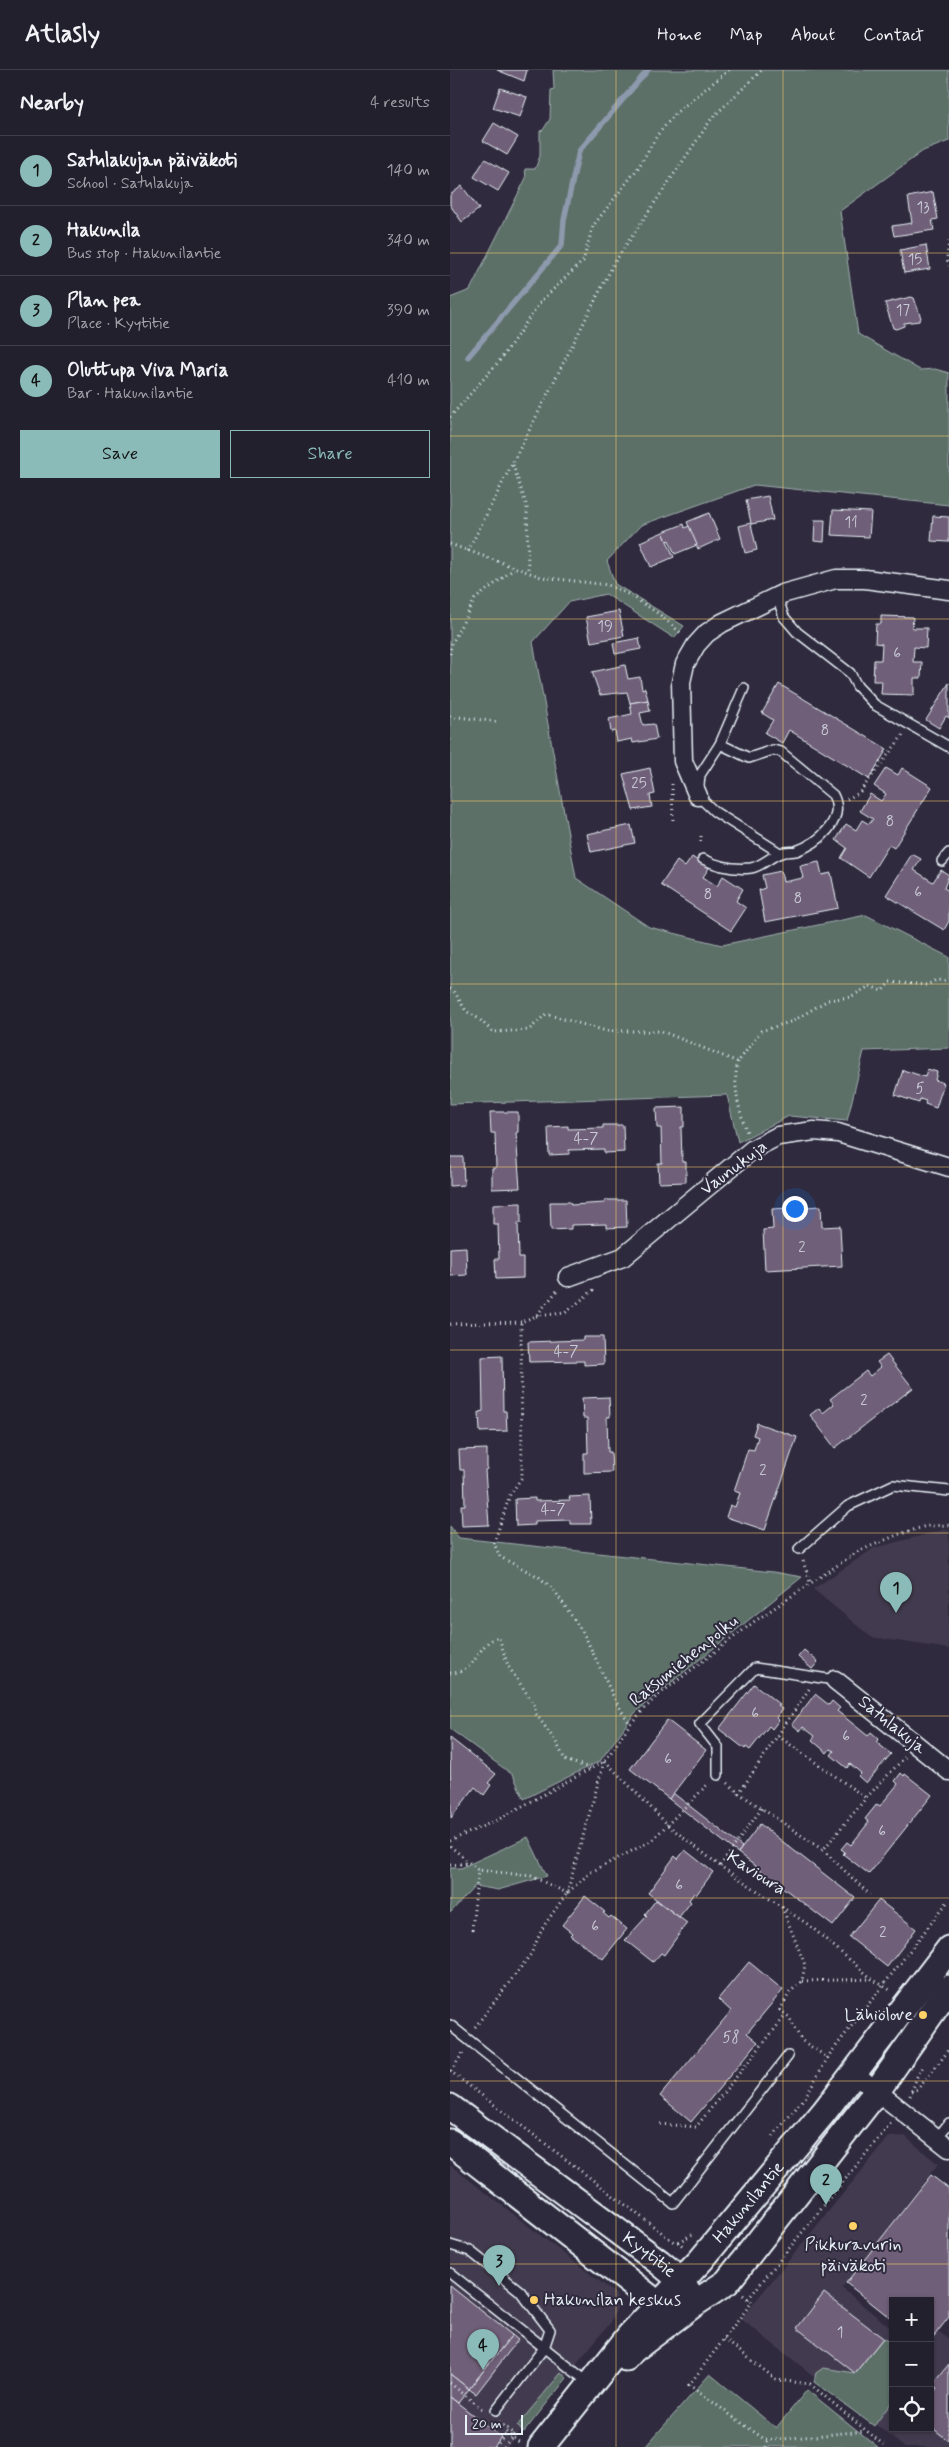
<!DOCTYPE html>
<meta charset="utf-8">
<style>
body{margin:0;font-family:Mynerve,sans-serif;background:#2b2836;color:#f1f3f6}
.controls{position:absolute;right:15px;bottom:15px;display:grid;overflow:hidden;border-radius:0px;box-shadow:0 1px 4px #0004}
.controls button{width:45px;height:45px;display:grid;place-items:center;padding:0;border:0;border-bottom:1px solid #403e4a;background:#23202e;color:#f1f3f6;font:25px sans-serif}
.scale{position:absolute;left:15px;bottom:12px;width:58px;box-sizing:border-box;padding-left:5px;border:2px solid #e8f1f8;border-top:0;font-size:14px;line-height:18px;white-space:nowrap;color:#e8f1f8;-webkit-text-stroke:4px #2f2a3d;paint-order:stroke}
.you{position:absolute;left:344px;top:1138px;width:18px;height:18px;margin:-12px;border:4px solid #fff;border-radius:50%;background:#1a73e8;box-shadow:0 0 0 8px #1a73e833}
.badge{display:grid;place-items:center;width:32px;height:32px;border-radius:50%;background:#8bbbb9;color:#111;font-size:16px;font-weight:700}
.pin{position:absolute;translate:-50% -41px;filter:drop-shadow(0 1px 2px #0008)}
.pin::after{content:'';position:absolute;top:26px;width:18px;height:15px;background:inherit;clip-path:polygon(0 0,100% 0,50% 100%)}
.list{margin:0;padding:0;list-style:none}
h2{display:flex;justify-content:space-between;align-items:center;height:65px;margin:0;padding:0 20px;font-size:21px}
h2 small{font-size:16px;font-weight:400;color:#a3a3aa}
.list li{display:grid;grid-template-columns:32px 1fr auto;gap:15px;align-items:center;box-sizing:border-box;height:70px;padding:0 20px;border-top:1px solid #403e4a}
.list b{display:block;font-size:19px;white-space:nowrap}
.list p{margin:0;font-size:16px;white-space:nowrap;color:#a3a3aa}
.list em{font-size:16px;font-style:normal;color:#a3a3aa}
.actions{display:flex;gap:10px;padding:15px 20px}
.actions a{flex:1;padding:11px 0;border:1px solid #8bbbb9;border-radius:0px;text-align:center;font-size:18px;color:#8bbbb9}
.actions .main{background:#8bbbb9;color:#111}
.icon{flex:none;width:28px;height:28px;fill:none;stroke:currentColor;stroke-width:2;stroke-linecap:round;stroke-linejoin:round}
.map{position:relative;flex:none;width:499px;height:2377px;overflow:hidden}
header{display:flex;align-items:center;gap:30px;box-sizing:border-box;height:70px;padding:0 25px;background:#23202e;border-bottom:1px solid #403e4a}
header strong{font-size:24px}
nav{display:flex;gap:28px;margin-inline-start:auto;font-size:18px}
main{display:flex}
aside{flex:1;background:#23202e}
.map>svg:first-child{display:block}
.built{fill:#423a4f}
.green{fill:#5c6f67;stroke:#a2b0b0}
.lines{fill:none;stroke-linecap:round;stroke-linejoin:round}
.stream{stroke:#8d99ac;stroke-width:5.5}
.building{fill:#705e78;stroke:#e8f1f8}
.service-casing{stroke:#e8f1f8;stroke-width:12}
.minor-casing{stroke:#e8f1f8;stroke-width:21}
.secondary-casing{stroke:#e8f1f8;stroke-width:29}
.path{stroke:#e8f1f8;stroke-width:3;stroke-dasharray:1 4;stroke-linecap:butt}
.service{stroke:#2f2a3d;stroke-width:9}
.minor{stroke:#2f2a3d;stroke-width:18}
.secondary{stroke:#2f2a3d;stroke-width:25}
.path-bridge{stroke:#e8f1f8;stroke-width:3;stroke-dasharray:1 4;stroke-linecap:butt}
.grid{fill:none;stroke:#ffd166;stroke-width:1;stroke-opacity:0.55}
.poi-dot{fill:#ffd166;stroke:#2f2a3d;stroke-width:2}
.labels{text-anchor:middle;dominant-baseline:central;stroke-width:4;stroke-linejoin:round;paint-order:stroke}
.number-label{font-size:15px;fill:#caccd8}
.street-label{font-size:18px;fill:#e8f1f8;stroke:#2f2a3d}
.poi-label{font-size:18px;fill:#e8f1f8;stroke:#2f2a3d;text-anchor:end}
</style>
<header>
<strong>Atlasly</strong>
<nav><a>Home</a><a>Map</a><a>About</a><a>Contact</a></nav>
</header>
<main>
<aside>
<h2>Nearby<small>4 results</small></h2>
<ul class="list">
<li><span class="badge">1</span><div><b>Satulakujan päiväkoti</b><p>School · Satulakuja</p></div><em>140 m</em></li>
<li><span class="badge">2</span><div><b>Hakunila</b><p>Bus stop · Hakunilantie</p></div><em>340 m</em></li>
<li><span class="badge">3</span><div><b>Plan pea</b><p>Place · Kyytitie</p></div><em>390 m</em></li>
<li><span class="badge">4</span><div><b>Oluttupa Viva Maria</b><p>Bar · Hakunilantie</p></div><em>410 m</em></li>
</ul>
<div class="actions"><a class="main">Save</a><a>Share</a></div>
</aside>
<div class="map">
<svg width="499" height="2377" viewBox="0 0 499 2377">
<rect width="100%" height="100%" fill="#2f2a3d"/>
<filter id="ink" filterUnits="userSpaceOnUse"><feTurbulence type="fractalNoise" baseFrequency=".02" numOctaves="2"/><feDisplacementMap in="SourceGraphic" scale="10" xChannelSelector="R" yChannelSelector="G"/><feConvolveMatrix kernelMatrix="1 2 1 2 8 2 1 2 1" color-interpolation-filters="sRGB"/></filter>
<g filter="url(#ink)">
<g class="built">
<polygon points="493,1460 499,1460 499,1579 421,1567 363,1519 424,1478"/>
<polygon points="455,2066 488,2094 392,2218 443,2260 443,2358 480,2358 480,2270 488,2261 499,2269 499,2377 454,2377 291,2249 439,2067"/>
<polygon points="0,2095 166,2224 168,2236 161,2252 57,2377 0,2377"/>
</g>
<g class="green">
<polygon points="103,0 499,0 499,71 473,81 390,141 408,264 470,300 485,299 499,303 499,435 304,415 191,455 157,491 165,514 234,556 224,568 156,524 119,532 83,572 126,808 199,857 272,875 416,845 499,887 499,978 414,981 397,1051 339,1046 288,1072 277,1025 0,1034 0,228 20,220 76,108 75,99 85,99 90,86 90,61 93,60 100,49 101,20 104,19"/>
<polygon points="0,1456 9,1468 323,1502 352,1507 203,1627 184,1644 150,1691 74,1729 63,1705 0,1659"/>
<polygon points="78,1767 97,1806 48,1820 25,1816 0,1843 0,1798 11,1798"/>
<polygon points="433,2268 443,2275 443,2330 424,2356 364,2312 366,2303 373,2298 405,2303"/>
<polygon points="111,2303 117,2308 74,2362 67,2356"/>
<polygon points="260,2304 326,2358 357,2320 428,2377 195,2377"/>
</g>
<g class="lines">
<polyline class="stream" points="18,287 112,175 114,150 129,81 198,0"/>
</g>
<g class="building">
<polygon points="47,0 77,0 74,11"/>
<polygon points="50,18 77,27 70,47 43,38"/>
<polygon points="44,53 68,67 57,85 33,71"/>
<polygon points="35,89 59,103 48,121 24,107"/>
<polygon points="12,116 29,139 12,152 0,135 0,125"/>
<polygon points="483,122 488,149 482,150 484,160 444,166 442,156 462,153 458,127"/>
<polygon points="476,175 480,199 454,203 450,180"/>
<polygon points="461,227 464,228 471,248 469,251 454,253 454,256 446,259 443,258 435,233"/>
<polygon points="318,426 323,450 301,454 307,480 295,483 289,456 301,453 296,430"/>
<polygon points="383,440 421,442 419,467 381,465"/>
<polygon points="259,443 270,469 248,479 237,452"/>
<polygon points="483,446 499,447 499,472 481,471"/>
<polygon points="365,450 375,450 374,472 364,471"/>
<polygon points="234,454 235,458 239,456 247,475 225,484 219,470 217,471 213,462"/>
<polygon points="213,462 224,487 201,497 190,472"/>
<polygon points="169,541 174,566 141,572 136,547"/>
<polygon points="431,546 463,547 462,558 477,558 476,578 464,577 463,592 472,592 471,608 464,608 464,625 431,624 432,611 423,611 424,590 431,590 432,574 425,573 426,554 431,554"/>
<polygon points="189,568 191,579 165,584 163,573"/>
<polygon points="175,595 178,609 190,607 192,619 195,618 198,630 180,633 177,622 150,625 142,602"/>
<polygon points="499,613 499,648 496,646 489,658 476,650"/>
<polygon points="329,614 437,679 419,709 339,660 332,673 315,663 323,650 312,643"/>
<polygon points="198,630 200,641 190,643 193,655 204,654 207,669 183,673 182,669 167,672 165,661 161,662 159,649 182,644 180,633"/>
<polygon points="200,698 205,724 200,725 202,737 183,740 173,704"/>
<polygon points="436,698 448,705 452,698 482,717 444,778 439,775 419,807 391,788 397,778 386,770 396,754 406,760 412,750 419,754 423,749 410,741 420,724 431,731 436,724 424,716"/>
<polygon points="181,755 185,773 141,782 137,764"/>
<polygon points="462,784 471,789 464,800 483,812 491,800 499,805 494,818 499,821 499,851 494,860 436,825"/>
<polygon points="242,787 259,798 253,807 267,816 273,806 293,819 286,831 296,838 281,861 211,815 227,791 235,797"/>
<polygon points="369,792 372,805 381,803 388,838 315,852 309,820 315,818 312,805 331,801 333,812 353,808 350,796"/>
<polygon points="477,999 487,1002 485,1010 494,1013 486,1038 475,1034 476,1031 470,1029 469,1033 445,1025 453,1000 475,1007"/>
<polygon points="234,1037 234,1057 231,1057 232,1092 236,1092 236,1112 209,1113 208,1093 212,1093 211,1058 207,1058 206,1038"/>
<polygon points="40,1042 68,1042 68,1062 66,1063 70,1118 42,1119 42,1098 46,1098 45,1063 41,1063"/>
<polygon points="153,1055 173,1055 174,1082 154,1083 154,1079 119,1080 119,1084 99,1085 98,1057 118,1056 118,1059 153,1058"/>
<polygon points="0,1087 13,1087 14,1115 0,1116"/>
<polygon points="155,1130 176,1130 177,1157 156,1158 156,1154 121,1155 121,1159 101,1160 100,1132 120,1132 121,1135 155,1133"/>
<polygon points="71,1133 71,1153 68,1153 69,1188 73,1188 73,1208 46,1209 45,1189 49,1189 48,1154 43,1154 43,1134"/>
<polygon points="371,1136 372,1157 390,1156 392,1196 315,1200 313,1160 323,1159 322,1139"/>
<polygon points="16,1177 17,1205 0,1206 0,1178"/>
<polygon points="133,1267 153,1267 154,1294 134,1295 134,1291 79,1292 78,1272 133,1270"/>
<polygon points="437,1285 463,1318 385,1378 360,1345 369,1338 373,1343 384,1334 380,1329 416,1301 420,1306 431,1297 427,1292"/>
<polygon points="52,1286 53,1341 56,1341 57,1361 30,1362 29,1342 33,1341 32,1287"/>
<polygon points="159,1327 160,1347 157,1347 158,1382 161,1382 162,1402 134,1403 134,1383 138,1383 137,1348 133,1348 132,1328"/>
<polygon points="307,1353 347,1367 315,1460 276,1447 280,1435 285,1437 290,1423 284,1421 298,1379 304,1380 308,1367 303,1365"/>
<polygon points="37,1379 37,1399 35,1400 39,1455 12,1456 11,1435 15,1435 14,1400 10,1400 9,1380"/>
<polygon points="140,1426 141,1454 120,1454 120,1450 85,1451 85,1455 66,1456 65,1429 85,1428 85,1431 120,1430 119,1427"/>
<polygon points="354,1580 368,1592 362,1599 348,1587"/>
<polygon points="304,1614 330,1635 328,1636 332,1639 326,1648 329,1650 322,1659 319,1656 300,1680 296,1677 295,1679 269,1659"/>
<polygon points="365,1624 379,1635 382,1631 390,1638 387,1641 418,1666 421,1662 429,1669 426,1672 441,1684 416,1713 408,1706 411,1703 400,1694 397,1698 381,1685 384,1681 380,1679 377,1683 362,1670 365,1666 353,1657 350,1661 342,1654"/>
<polygon points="217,1650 256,1680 219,1729 180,1699"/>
<polygon points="0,1668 46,1704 38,1713 41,1715 34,1725 25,1717 1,1748"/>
<polygon points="451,1703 454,1706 455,1704 482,1725 419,1804 393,1784 395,1782 391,1779 397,1772 401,1775 419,1752 415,1749 427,1734 430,1736 448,1714 445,1711"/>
<polygon points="223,1723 292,1777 288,1783 219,1729"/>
<polygon points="310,1754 405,1828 383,1856 288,1783"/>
<polygon points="235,1780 263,1802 246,1825 244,1823 239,1830 241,1832 229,1847 198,1823 225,1786 228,1789"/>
<polygon points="135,1826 155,1842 153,1843 159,1848 161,1846 177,1859 153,1889 120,1865 122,1863 112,1855"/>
<polygon points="206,1830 237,1853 214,1885 211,1883 203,1892 175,1870 197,1846 195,1844"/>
<polygon points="429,1830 466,1859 437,1897 399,1867"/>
<polygon points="299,1892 333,1920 297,1963 308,1972 241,2052 210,2026 281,1941 268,1929"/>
<polygon points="481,2105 499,2119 499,2247 480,2271 480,2231 443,2231 443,2250 396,2213"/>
<polygon points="0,2216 62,2265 19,2319 0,2304"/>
<polygon points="374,2223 433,2268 405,2303 347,2258"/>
<polygon points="62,2265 68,2270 26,2324 19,2319"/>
<polygon points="499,2294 499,2371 480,2356 480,2327 487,2318 483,2314"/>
<polygon points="0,2304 19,2319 8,2333 0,2327"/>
<polygon points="0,2327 51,2367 44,2377 0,2377"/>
</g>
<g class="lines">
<defs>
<g id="service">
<polyline points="327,526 334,547 347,562 400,603 407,616 425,635 499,677"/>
<polyline points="270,674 250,705 248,726 265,742 330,783"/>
<path d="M253 789C269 797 283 800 301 798 312 796 321 786 331 783 336 781 342 782 346 781 369 773 396 750 383 725L331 682 323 680 299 688 270 674 294 618"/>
<polyline points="492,791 499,783"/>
<polyline points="349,1479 398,1436 443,1415 499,1421"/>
<polyline points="268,1705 268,1677 250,1654 305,1598 385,1610"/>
<polyline points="0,1955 223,2133 338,1986"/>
<polyline points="487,2068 499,2053"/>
<polyline points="0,2175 20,2181 70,2221 100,2260 94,2278 46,2340"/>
<polyline points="0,2203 140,2314"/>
</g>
<g id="minor">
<polyline points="248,726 233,691 231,612 235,594 246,575 257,563 272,553 332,524 386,509 415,509 499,520"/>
<polyline points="118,1207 173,1187 303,1079 328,1066 364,1061 388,1063 499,1097"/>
<polyline points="385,1610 499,1701"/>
<polyline points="405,2004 499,2078"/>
</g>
<g id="secondary">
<path id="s1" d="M0 2037 209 2192 232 2211 239 2225"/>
<polyline points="0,2072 208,2234 224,2234"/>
<polyline points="176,2288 183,2280 244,2234 277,2212 427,2021 499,1918"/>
<path id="s2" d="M91 2377 180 2265 251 2190 374 2042 499 1879"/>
</g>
</defs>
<use href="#service" class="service-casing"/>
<use href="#minor" class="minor-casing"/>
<use href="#secondary" class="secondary-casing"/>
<g class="path">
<polyline points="499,171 497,187 499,196"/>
<polyline points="0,347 51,289 91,231 133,191 143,156 188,98 208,64 227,42 279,0"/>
<polyline points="63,395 77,437 78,502"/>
<polyline points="0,474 91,507 158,515 182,526 209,544 232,564"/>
<polyline points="18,481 164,193 262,48 312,0"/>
<polyline points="0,584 1,575 25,529 64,499"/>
<polyline points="0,646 49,652"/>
<polyline points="222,714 223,753"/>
<polyline points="397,729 409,723 453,665"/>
<polyline points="251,766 251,776"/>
<polyline points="0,919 4,921 16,941 29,949 43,962 79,960 96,944 156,961 211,961 288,992 311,961 343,951 378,930 400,927 420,916 432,921 440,912 477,915 486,910 499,911"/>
<path d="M288 992C282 1014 289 1041 297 1062"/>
<polyline points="107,1221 86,1246 71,1252 72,1407 60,1425 44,1473 50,1487 89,1507 104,1520 134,1564 165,1630 180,1654"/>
<polyline points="86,1246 115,1243 146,1218"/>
<polyline points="0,1254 71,1252"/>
<polyline points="353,1491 360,1512"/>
<path d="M0 1603C29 1603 25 1573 49 1567L58 1596 84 1634 86 1644 106 1672 115 1690 143 1699"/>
<polyline points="359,1619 289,1723 373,1780 416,1728 455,1687"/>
<polyline points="328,1666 416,1728"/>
<polyline points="155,1691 219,1756 270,1796 359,1855 422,1909 440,1920"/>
<polyline points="278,1713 289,1723"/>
<polyline points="0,1771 49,1749 155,1691 180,1654 206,1627 305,1551 407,1482 447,1465 476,1456 499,1455"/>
<polyline points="0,1776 28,1800 81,1806 117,1823 154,1692"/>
<polyline points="373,1780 420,1825"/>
<polyline points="0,1795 19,1793"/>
<polyline points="270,1796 312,1738"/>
<polyline points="332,1837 355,1895 352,1911 340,1922 330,1940 339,1947 351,1970 378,1988"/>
<polyline points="22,1860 28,1800"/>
<polyline points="352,1911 422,1909"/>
<polyline points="25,1957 81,1884 93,1857 117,1823 141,1802 201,1771 258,1714"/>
<polyline points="0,2001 224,2172 228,2172 234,2177"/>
<polyline points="1,2001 13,1983"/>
<polyline points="461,2021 468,2019 499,1980"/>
<polyline points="460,2026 467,2007 474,1995"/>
<polyline points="210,2054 246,2057 336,1945"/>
<polyline points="323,2066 355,2027 380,1984 499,1830"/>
<polyline points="228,2172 243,2164"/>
<polyline points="293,2225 302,2232 239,2315 314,2369 322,2370 415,2361"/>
<polyline points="298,2229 441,2053"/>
<polyline points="274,2269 327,2310 360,2314 436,2377"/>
<polyline points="0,2313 32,2339"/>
<polyline points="49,2352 64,2364"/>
<polyline points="56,2362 70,2373"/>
<polyline points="45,2377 57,2363"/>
<polyline points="316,2377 318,2369"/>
</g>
<use href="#service" class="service"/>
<use href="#minor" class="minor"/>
<use href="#secondary" class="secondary"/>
<polyline class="path-bridge" points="54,2377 64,2364"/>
</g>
</g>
<path class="grid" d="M166 0V2377M333 0V2377M0 183H499M0 366H499M0 549H499M0 731H499M0 914H499M0 1097H499M0 1280H499M0 1463H499M0 1646H499M0 1828H499M0 2011H499M0 2194H499"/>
<g class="poi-dot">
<circle cx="473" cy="1945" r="5"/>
<circle cx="403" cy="2156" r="5"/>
<circle cx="84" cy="2230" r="5"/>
</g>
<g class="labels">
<g class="number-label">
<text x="473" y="138">13</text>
<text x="465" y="190">15</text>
<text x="453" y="241">17</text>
<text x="401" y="453">11</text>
<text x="155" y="557">19</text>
<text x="447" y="584">6</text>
<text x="375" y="661">8</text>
<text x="189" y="714">25</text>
<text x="440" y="752">8</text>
<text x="468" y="823">6</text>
<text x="258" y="825">8</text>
<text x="348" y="829">8</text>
<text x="470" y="1019">5</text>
<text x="136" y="1069">4-7</text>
<text x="352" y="1178">2</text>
<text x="116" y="1282">4-7</text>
<text x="414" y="1331">2</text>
<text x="313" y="1401">2</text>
<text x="103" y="1440">4-7</text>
<text x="305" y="1644">6</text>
<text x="396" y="1667">6</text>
<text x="218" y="1690">6</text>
<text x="432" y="1762">6</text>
<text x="229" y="1816">6</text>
<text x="145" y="1857">6</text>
<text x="433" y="1863">2</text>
<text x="281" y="1968">58</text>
<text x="390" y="2263">1</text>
</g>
<g class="street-label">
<text transform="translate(284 1098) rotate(-37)">Vaunukuja</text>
<text transform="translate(234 1591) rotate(-39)">Ratsumiehenpolku</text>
<text transform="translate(442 1655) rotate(39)">Satulakuja</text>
<text transform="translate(306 1803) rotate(33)">Kavioura</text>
<text stroke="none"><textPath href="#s2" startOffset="321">Hakunilantie</textPath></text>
<text stroke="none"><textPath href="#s1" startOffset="248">Kyytitie</textPath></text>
</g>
<g class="poi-label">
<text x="463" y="1945">Lähiölove</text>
<text x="403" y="2175" text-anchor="middle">Pikkuravurin<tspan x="403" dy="21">päiväkoti</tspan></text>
<text x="94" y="2230" text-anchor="start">Hakunilan keskus</text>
</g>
</g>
</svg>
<div class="controls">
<button>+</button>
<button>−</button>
<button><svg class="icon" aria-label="locate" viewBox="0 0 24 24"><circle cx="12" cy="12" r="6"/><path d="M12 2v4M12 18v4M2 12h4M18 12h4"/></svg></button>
</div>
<div class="scale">20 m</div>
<div class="you"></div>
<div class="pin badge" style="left:446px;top:1543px">1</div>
<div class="pin badge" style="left:376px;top:2135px">2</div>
<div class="pin badge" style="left:49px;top:2216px">3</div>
<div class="pin badge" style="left:33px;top:2300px">4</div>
</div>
</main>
